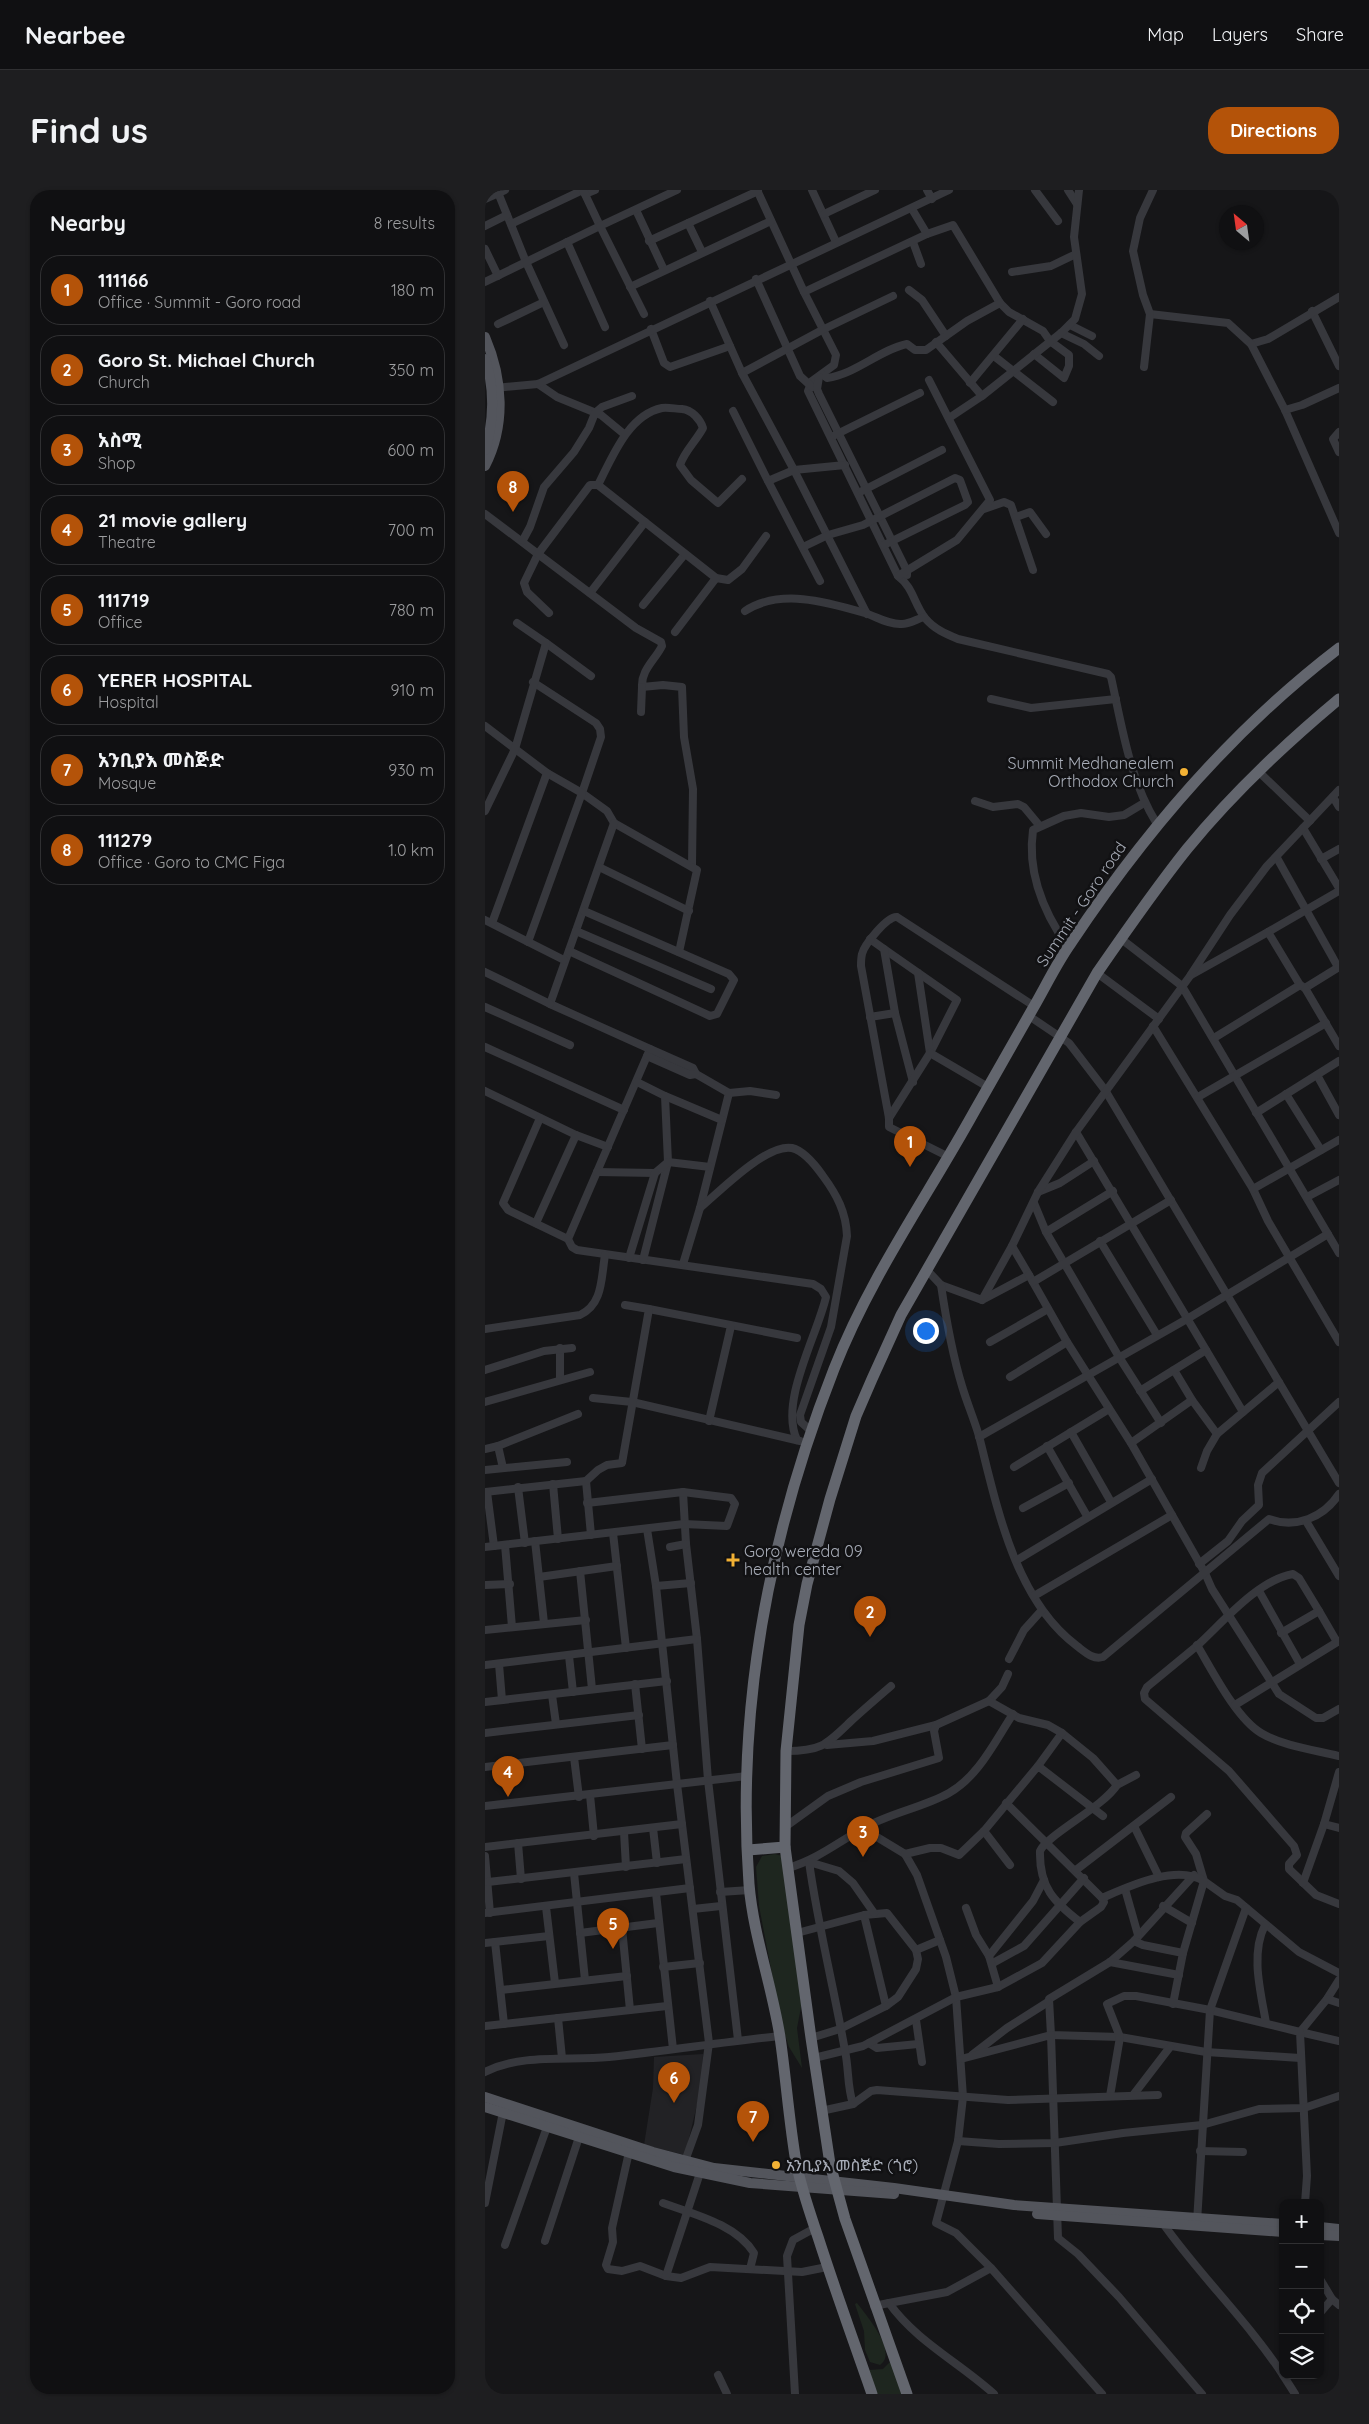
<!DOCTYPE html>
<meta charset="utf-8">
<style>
body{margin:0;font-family:Quicksand,"Noto Sans Ethiopic",sans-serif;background:#1e1e20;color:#f1f3f6}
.controls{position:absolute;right:15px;bottom:15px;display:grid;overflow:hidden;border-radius:10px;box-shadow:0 1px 4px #0004}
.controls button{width:45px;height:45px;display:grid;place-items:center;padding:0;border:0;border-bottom:1px solid #303032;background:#101012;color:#f1f3f6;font:25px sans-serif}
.compass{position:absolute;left:734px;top:15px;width:45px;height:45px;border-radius:50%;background:#101012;box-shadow:0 1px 4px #0004;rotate:331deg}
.you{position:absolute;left:440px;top:1140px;width:18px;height:18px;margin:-12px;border:4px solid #fff;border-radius:50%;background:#1a73e8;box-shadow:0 0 0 8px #1a73e833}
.badge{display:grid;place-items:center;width:32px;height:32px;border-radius:50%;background:#b45309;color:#fff;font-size:16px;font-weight:700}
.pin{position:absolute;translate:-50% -41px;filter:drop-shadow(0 1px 2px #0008)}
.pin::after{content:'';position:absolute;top:26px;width:18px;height:15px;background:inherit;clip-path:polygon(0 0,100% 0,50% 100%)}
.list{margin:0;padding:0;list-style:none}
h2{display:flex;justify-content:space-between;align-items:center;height:65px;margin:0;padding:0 20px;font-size:21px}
h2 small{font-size:16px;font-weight:400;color:#9c9d9f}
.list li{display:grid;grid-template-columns:32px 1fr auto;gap:15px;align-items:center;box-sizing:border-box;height:70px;margin:0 10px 10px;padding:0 10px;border:1px solid #303032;border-radius:20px}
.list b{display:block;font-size:19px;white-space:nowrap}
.list p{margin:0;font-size:16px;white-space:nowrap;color:#9c9d9f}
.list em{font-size:16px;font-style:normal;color:#9c9d9f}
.icon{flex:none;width:28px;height:28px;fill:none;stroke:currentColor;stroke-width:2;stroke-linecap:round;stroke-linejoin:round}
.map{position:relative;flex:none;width:854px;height:2204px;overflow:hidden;border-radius:20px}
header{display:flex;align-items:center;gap:30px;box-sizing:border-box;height:70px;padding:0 25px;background:#101012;border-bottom:1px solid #303032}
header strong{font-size:24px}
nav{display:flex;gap:28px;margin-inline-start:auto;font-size:18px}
.intro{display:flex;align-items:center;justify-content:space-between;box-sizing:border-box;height:120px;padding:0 30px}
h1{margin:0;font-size:35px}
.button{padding:12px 22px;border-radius:20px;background:#b45309;color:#fff;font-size:18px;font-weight:700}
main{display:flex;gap:30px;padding:0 30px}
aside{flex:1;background:#101012;border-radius:20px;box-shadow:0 1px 4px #0004}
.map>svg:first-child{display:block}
.built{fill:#222225}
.green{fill:#1e261f}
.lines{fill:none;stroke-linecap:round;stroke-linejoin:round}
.minor{stroke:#37383d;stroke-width:8}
.major{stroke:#53555c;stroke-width:10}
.highway{stroke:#63666e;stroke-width:11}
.poi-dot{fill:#f2b134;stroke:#111113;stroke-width:2}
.labels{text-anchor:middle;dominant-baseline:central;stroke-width:5;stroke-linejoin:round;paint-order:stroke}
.poi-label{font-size:16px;fill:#a8adb8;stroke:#111113;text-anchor:start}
.street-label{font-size:16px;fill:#a8adb8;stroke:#111113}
</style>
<header>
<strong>Nearbee</strong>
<nav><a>Map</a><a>Layers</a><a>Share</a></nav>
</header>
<div class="intro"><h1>Find us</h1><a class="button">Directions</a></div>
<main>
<aside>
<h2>Nearby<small>8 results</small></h2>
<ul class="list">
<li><span class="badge">1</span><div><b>111166</b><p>Office · Summit - Goro road</p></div><em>180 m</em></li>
<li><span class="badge">2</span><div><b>Goro St. Michael Church</b><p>Church</p></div><em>350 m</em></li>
<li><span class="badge">3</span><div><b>አስሚ</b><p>Shop</p></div><em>600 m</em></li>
<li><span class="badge">4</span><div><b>21 movie gallery</b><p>Theatre</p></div><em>700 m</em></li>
<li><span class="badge">5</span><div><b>111719</b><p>Office</p></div><em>780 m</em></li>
<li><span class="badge">6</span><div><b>YERER HOSPITAL</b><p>Hospital</p></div><em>910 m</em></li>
<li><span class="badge">7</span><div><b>አንቢያእ መስጅድ</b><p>Mosque</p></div><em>930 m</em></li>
<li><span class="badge">8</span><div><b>111279</b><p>Office · Goro to CMC Figa</p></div><em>1.0 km</em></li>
</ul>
</aside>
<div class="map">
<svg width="854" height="2204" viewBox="0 0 854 2204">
<rect width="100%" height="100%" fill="#161618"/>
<polygon class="built" points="218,1864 217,1894 200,1965 159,1955 168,1898 169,1867"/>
<g class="green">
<polygon points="290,1664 297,1666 318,1807 312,1838 317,1878 304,1857 297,1836 274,1716 271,1677 277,1666"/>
<path d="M372 2113C381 2125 414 2163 395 2175L385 2172 380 2160 379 2141 370 2114Z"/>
<polygon points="406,2171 419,2204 392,2204 384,2180 398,2179"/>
</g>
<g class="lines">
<g class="minor">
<polyline points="12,0 41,72 79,155"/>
<path d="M272 0 319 102 351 165 349 175 327 191 323 201 413 386C428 397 429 414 440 428 449 439 461 444 473 449L623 484 626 487C637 537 645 591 672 634"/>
<polyline points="327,0 351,52"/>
<polyline points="442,0 447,9"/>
<polyline points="550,0 573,31"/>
<polyline points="583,0 592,14"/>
<polyline points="100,4 110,0"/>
<polyline points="0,9 20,0"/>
<polyline points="151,20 179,80"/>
<polyline points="339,24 390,0"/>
<polyline points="203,33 217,62"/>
<polyline points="26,34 98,0"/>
<polyline points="0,36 22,25"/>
<polyline points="442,44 468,35 515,113 524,122 558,141 565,151 584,165 584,176 579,188 549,164"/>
<polyline points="164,51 273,1"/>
<polyline points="82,52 120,137"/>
<polyline points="428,52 436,74"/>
<polyline points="0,59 13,86"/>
<polyline points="527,82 566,76 591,64"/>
<polyline points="271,89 315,186 327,197"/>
<polyline points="0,92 115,36 98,0"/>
<polyline points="145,97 286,31"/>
<polyline points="424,100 437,110 461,146"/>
<polyline points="319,102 442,44 427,19"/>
<polyline points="225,111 257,183 337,140 408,106"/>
<polyline points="827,121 854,176"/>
<polyline points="159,124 115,36 192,0"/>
<polyline points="665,124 743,133 766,154 783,149 854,107"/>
<polyline points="13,134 59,112"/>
<polyline points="585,135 607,146"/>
<polyline points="166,139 179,173 185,177 245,156"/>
<polyline points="576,143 599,154 614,166"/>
<polyline points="451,152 497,206"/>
<polyline points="766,154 800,220 854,343"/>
<polyline points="509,166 568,212"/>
<polyline points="659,177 665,124 658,105 648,61 655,28 668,0"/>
<polyline points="257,183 309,280 360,275"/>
<path d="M337 184 342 188C371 184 394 160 422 154L430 160H441L482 131 515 113"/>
<polyline points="334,187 332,199 334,204 422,381 422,385"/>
<polyline points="485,193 538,129"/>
<polyline points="53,194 72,207 116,225 139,244"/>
<polyline points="10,198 53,194 464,0"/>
<polyline points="800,220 817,215 854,198"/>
<polyline points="248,221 283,291 309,280 382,424"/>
<polyline points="464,228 497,206 576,143 590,129 597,104 589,47 594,0"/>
<polyline points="854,242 848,249 854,262"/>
<polyline points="350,245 435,203"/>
<polyline points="283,291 335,391"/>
<path d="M113 295C127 268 143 225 177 218 183 217 191 219 197 219 207 220 215 229 218 238 211 251 199 262 195 275L206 290 233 313 257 289"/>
<polyline points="377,301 457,260"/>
<polyline points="499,319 519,312 526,315 548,380"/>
<polyline points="0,324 53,364 39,393 42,402 64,423"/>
<polyline points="531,327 545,322 561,344"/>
<polyline points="38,350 45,337 59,297 89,262 104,238 110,223 117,217 147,206"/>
<polyline points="318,357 343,345 378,335 470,288 475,290 483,312 480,315 399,355"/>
<polyline points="413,386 472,350 505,310 444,190"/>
<polyline points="231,388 243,390 257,379 281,346"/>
<polyline points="105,403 160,332"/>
<polyline points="158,415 200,364"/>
<path d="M260 421C295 398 342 412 380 423 392 427 404 435 417 434 424 434 432 429 439 427"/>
<path d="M190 442 231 388 113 295H105L53 364 151 438 176 452 177 456C170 470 156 480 157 497L178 495 197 497 199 547 208 599 207 675"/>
<polyline points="61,453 106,486"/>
<polyline points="48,492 111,533 115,539 116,547 97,603 122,621 129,633 212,680 194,762"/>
<polyline points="506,509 546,518 631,509"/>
<polyline points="156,522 157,497"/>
<polyline points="0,536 62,583 97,603 43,752"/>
<polyline points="774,582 825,631"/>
<polyline points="848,607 854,617"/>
<polyline points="490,611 508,617 533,614 539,617 554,635"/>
<polyline points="0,621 30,559 61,453 32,433"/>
<path d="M129 633 65 814 165 859 83 1049 87 1057 92 1060 328 1094 336 1099 341 1107C332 1146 294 1212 312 1250"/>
<polyline points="818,638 854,698"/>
<polyline points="792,668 853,777"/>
<polyline points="836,669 854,659"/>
<polyline points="114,677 204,721"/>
<polyline points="854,701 783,742 815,795 820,798 854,777"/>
<polyline points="0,730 79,770"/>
<polyline points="7,733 62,583"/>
<polyline points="91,741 226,799"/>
<polyline points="635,748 697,796 854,1063"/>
<path d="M583 757C559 723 542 682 548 640L579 626 596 623 624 627 639 625 659 613"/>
<polyline points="399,759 472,810 445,863"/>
<polyline points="84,761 225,826 232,824 249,790 244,784 99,721"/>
<polyline points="0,782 65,814"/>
<polyline points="433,783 445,863"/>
<polyline points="612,783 674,829"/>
<polyline points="706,785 783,742"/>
<polyline points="820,798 854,856"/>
<polyline points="0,817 85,855"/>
<polyline points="410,823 428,892"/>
<polyline points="544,826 584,853 620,900 854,1293"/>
<polyline points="385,827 410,823 399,759 385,749"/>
<polyline points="668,836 768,999 783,1031 854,1152"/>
<polyline points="729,848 815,795"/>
<polyline points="0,857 139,920"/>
<polyline points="165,859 208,878 211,884 244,903 215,1018 198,1074"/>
<polyline points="162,866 205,885 211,884"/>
<polyline points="832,885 854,925"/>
<polyline points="152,892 180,906 183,972 158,1070"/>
<polyline points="0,901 91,945"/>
<polyline points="244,903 265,901 291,905"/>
<polyline points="801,904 836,960"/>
<polyline points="180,906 237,930"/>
<polyline points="713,907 841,833"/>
<polyline points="771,923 854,871"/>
<polyline points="55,928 18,1013 23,1020 83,1049"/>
<polyline points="404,928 445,863 503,897"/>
<polyline points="591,942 758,1222"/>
<path d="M464 967 404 937V928L376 776C376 773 376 768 377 764 379 755 403 725 412 727L549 816"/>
<polyline points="112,982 170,983 183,972 225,977"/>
<polyline points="768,999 854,950"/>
<polyline points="553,1002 575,993 609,971"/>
<polyline points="822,1007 854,990"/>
<polyline points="549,1013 561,1042 634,1167 676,1233"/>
<path d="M215 1018C234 1002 282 953 307 958 319 961 331 976 338 986 352 1005 361 1022 362 1046L346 1137 315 1225 316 1232 326 1241"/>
<polyline points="51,1033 91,945 123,957"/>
<polyline points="561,1042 628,1001"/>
<polyline points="615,1051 672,1145"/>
<polyline points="144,1068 170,983"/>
<polyline points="442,1080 456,1095 497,1110 544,1085 527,1056 553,1002 591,942 705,786 745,725 782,676 854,600"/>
<polyline points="544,1085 582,1152 646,1253 720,1383 727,1399 794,1504 831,1528 838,1528 854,1519"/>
<polyline points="548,1092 686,1010"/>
<path d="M456 1095C461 1129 467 1163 477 1196 482 1213 489 1229 494 1246 512 1317 530 1410 592 1456 600 1462 608 1470 618 1467L784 1329C811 1339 839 1327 854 1304"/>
<polyline points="497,1110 527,1056"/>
<polyline points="164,1119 312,1148"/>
<path d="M0 1139 95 1125C118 1114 116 1089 120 1065"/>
<polyline points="505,1152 563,1119"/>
<polyline points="75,1158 75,1189"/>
<polyline points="0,1180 59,1161 87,1158"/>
<polyline points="689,1180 707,1210 732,1244"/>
<polyline points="525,1187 582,1152"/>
<polyline points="655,1201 721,1160"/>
<polyline points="108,1208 147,1212 315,1251"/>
<polyline points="0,1212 105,1182"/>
<polyline points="224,1231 246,1136"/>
<polyline points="586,1242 626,1312"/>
<polyline points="494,1247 702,1129 843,1044"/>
<polyline points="646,1253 707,1210"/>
<polyline points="13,1256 18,1278"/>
<polyline points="562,1256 602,1326"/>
<polyline points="0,1259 13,1256 93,1224"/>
<polyline points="529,1277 624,1219"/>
<polyline points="716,1278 722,1261 732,1244 794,1192"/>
<polyline points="0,1280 82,1272"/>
<polyline points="101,1291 106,1345"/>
<polyline points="68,1294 73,1349"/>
<polyline points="33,1297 40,1353"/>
<polyline points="0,1302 101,1291 113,1280 122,1275 137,1273 164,1119 140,1115"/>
<polyline points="2,1302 9,1356"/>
<polyline points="198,1302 201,1354 212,1449 223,1590 253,1850"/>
<polyline points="538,1318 584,1293"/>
<polyline points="821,1331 854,1386"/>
<polyline points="162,1339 171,1396 192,1594 224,1853 213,1935 200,1971"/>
<polyline points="128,1343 141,1458"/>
<polyline points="50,1351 59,1433"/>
<polyline points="20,1355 27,1437"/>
<polyline points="0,1357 199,1334 242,1336 250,1314 246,1308 198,1302 102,1313"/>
<polyline points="185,1357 201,1354"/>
<polyline points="532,1370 667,1289"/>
<polyline points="714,1374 743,1351 757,1331 774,1315 773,1295 777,1283 854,1212"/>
<polyline points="95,1381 107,1499"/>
<polyline points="54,1387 132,1376"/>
<polyline points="0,1395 25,1394"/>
<polyline points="171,1396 206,1393"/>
<polyline points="774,1401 815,1474"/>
<polyline points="549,1406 687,1325"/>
<path d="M834 1421 814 1388 808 1384C773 1390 738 1432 713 1455 696 1469 679 1483 662 1497L659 1503 660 1509 744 1581 809 1656 812 1665 804 1674V1679L831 1705 854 1714"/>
<polyline points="0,1440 101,1430"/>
<polyline points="796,1443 834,1421 852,1452"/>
<path d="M712 1455C727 1480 751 1528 776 1543 798 1556 829 1560 854 1566"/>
<polyline points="84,1466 88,1502"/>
<polyline points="524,1469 539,1440 557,1420"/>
<polyline points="14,1474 17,1510"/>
<polyline points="0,1475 212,1449"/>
<polyline points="150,1494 157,1559"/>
<polyline points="67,1505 71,1534"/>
<polyline points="504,1511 517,1497 523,1484"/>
<polyline points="0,1512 182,1491"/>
<polyline points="750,1515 854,1451"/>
<polyline points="0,1543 154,1525"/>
<polyline points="342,1555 388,1551 451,1535"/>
<path d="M301 1561C336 1561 341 1555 365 1532 378 1520 392 1508 406 1496"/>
<polyline points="89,1567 94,1607"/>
<polyline points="0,1577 188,1555"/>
<polyline points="632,1595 651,1585"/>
<polyline points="105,1605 109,1646"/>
<path d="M521 1613 617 1708 619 1712 616 1717 595 1732C569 1712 554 1697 555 1661 562 1645 618 1617 632 1595L608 1568 577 1543 553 1576"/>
<polyline points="0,1616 262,1586"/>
<polyline points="722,1624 701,1643 700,1647 711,1664 719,1691 740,1706 752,1710 814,1762 854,1783"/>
<polyline points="839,1634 854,1638"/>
<polyline points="649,1636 674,1687"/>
<polyline points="300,1637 343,1606 376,1592 454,1568 449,1541 451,1535 504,1511 534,1528 563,1535 577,1543"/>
<polyline points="168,1638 172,1673"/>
<polyline points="377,1638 420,1664 432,1685 461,1767 471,1807 478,1907 473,1951 451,2033 471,2043 506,2078"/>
<polyline points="499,1641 525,1675"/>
<polyline points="139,1642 141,1677"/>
<polyline points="33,1653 36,1689"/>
<polyline points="0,1657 197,1634"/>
<polyline points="420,1664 445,1658 456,1658 474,1665 499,1641 553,1576 618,1626"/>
<polyline points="0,1666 5,1723"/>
<path d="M303 1678C331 1670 352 1653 377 1639 404 1623 437 1618 464 1603 494 1586 510 1551 528 1524"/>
<polyline points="591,1680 686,1607"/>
<polyline points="89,1683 100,1790"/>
<polyline points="709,1685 649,1751 625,1772 564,1809 566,1845 635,1847 721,1862 815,1868"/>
<polyline points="3,1692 201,1669"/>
<polyline points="818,1693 839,1634 854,1582"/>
<polyline points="640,1699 653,1745"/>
<polyline points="235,1702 265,1700"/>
<polyline points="171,1703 188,1859"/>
<path d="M617 1708C645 1696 691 1674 719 1691L698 1763 688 1814"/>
<polyline points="678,1716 707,1733"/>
<polyline points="61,1717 70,1793"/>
<polyline points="481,1718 491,1745 504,1766"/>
<polyline points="208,1719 236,1716"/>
<polyline points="0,1723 205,1698"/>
<path d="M780 1735C765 1764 776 1803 781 1833"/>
<polyline points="137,1738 145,1820"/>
<polyline points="95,1743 173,1733"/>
<polyline points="312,1743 379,1725 402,1723 431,1760 433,1769 431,1779 413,1807 401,1816 379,1725"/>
<polyline points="649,1751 658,1755 698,1763"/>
<polyline points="10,1752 19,1834"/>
<polyline points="0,1753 64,1746"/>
<polyline points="431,1760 455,1750"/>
<polyline points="625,1772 694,1785"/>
<polyline points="508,1773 539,1756 599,1688"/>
<polyline points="178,1777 215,1773"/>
<polyline points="854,1790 842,1809 815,1842 854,1851"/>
<polyline points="513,1797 557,1773 595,1732"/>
<polyline points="16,1800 142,1786"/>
<polyline points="842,1809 854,1813"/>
<polyline points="73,1828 77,1868"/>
<polyline points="431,1830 437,1872"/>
<polyline points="0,1836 182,1816"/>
<polyline points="326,1848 355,1839 401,1816"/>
<polyline points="384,1853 392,1858 433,1854"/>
<polyline points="487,1865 522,1838 563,1812"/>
<polyline points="329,1868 378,1856 471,1807 513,1797 504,1766 548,1711 559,1690"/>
<polyline points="476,1869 566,1845 573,2048 593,2064 634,2107 717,2204"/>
<path d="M0 1882C38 1863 83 1871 124 1867 181 1861 238 1852 295 1846"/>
<polyline points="649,1904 685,1857"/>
<polyline points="625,1906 635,1847 622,1814 639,1806 651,1806 725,1820 815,1842 822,1986 820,2013"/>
<path d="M368 1914C362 1896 364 1879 360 1861 349 1798 333 1736 324 1672L354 1681 368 1693 389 1723"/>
<polyline points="336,1921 368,1914 386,1901 392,1900 523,1910 673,1905"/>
<polyline points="473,1951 514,1954 570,1953 638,1943 717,1935 774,1919 819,1918 854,1906"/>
<polyline points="715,1961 758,1962"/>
<polyline points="144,1962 127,2038 128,2052 121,2075 123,2079 137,2081 155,2076 181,2086 196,2088 225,2077 317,2082 342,2077"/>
<polyline points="0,2013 18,1922"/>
<path d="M178 2013C208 2024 251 2034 269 2063L265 2079"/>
<path d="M677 2032C714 2085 762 2130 798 2185"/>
<polyline points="712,2032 725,1820 761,1718"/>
<polyline points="60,2051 94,1947"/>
<polyline points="20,2055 62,1937"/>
<polyline points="181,2086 215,1983"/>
<polyline points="835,2089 847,2109 854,2115"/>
<polyline points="404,2113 462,2102 506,2078 617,2204"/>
<path d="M389 2116 404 2113C431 2151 475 2173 509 2204"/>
<polyline points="835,2123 847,2109"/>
<polyline points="233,2185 242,2204"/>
<polyline points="798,2185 810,2204"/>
<polyline points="310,2204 302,2066 308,2050 330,2038"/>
</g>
<g class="major">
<path d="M0 147C18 189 21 235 0 276"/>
<path d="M0 169C10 198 9 231 0 260"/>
<polyline points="0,1907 168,1962 229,1978 409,1998 529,2015 798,2034"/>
<polyline points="0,1917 189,1977 265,1993 409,2004"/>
<polyline points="552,2024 798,2042"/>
<polyline points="835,2037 854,2039"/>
<polyline points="835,2045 854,2046"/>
</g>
<g class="highway">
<polyline points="263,1660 300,1657"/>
<path d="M387 2204C369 2152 350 2100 333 2047 325 2023 316 1998 311 1972 304 1931 301 1888 295 1847 287 1796 268 1744 264 1694 251 1517 285 1342 349 1179 385 1087 442 1007 489 922 508 888 528 854 547 820 560 798 571 774 586 753 659 643 748 539 854 458"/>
<path d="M422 2204 360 2029 345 1974 326 1848 300 1657 301 1561 314 1435 322 1394 345 1309 371 1226 387 1189 416 1125 612 783C641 741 670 699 702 659 747 604 800 554 854 509"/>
</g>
</g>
<g class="poi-dot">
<circle cx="699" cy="582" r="5"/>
<path d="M245.5 1362.5h5v5h5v5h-5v5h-5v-5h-5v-5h5z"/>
<circle cx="291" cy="1975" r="5"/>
</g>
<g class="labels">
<g class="poi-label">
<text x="689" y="573" text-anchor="end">Summit Medhanealem<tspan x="689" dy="18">Orthodox Church</tspan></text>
<text x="259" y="1361">Goro wereda 09<tspan x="259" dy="18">health center</tspan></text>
<text x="301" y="1975">አንቢያእ መስጅድ (ጎሮ)</text>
</g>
<g class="street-label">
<text transform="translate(596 714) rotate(-56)">Summit - Goro road</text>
</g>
</g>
</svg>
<div class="controls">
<button>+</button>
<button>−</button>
<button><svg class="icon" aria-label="locate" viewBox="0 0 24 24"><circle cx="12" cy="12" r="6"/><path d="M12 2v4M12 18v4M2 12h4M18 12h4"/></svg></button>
<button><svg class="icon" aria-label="layers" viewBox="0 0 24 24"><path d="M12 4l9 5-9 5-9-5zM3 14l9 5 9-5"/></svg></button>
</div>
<svg class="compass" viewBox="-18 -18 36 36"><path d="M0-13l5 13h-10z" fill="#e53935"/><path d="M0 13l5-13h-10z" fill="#9c9d9f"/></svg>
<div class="you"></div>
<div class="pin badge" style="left:425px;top:977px">1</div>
<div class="pin badge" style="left:385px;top:1447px">2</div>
<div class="pin badge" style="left:378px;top:1667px">3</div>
<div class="pin badge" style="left:23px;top:1607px">4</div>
<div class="pin badge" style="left:128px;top:1759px">5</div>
<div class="pin badge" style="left:189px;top:1913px">6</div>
<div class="pin badge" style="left:268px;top:1952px">7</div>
<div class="pin badge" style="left:28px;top:322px">8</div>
</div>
</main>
